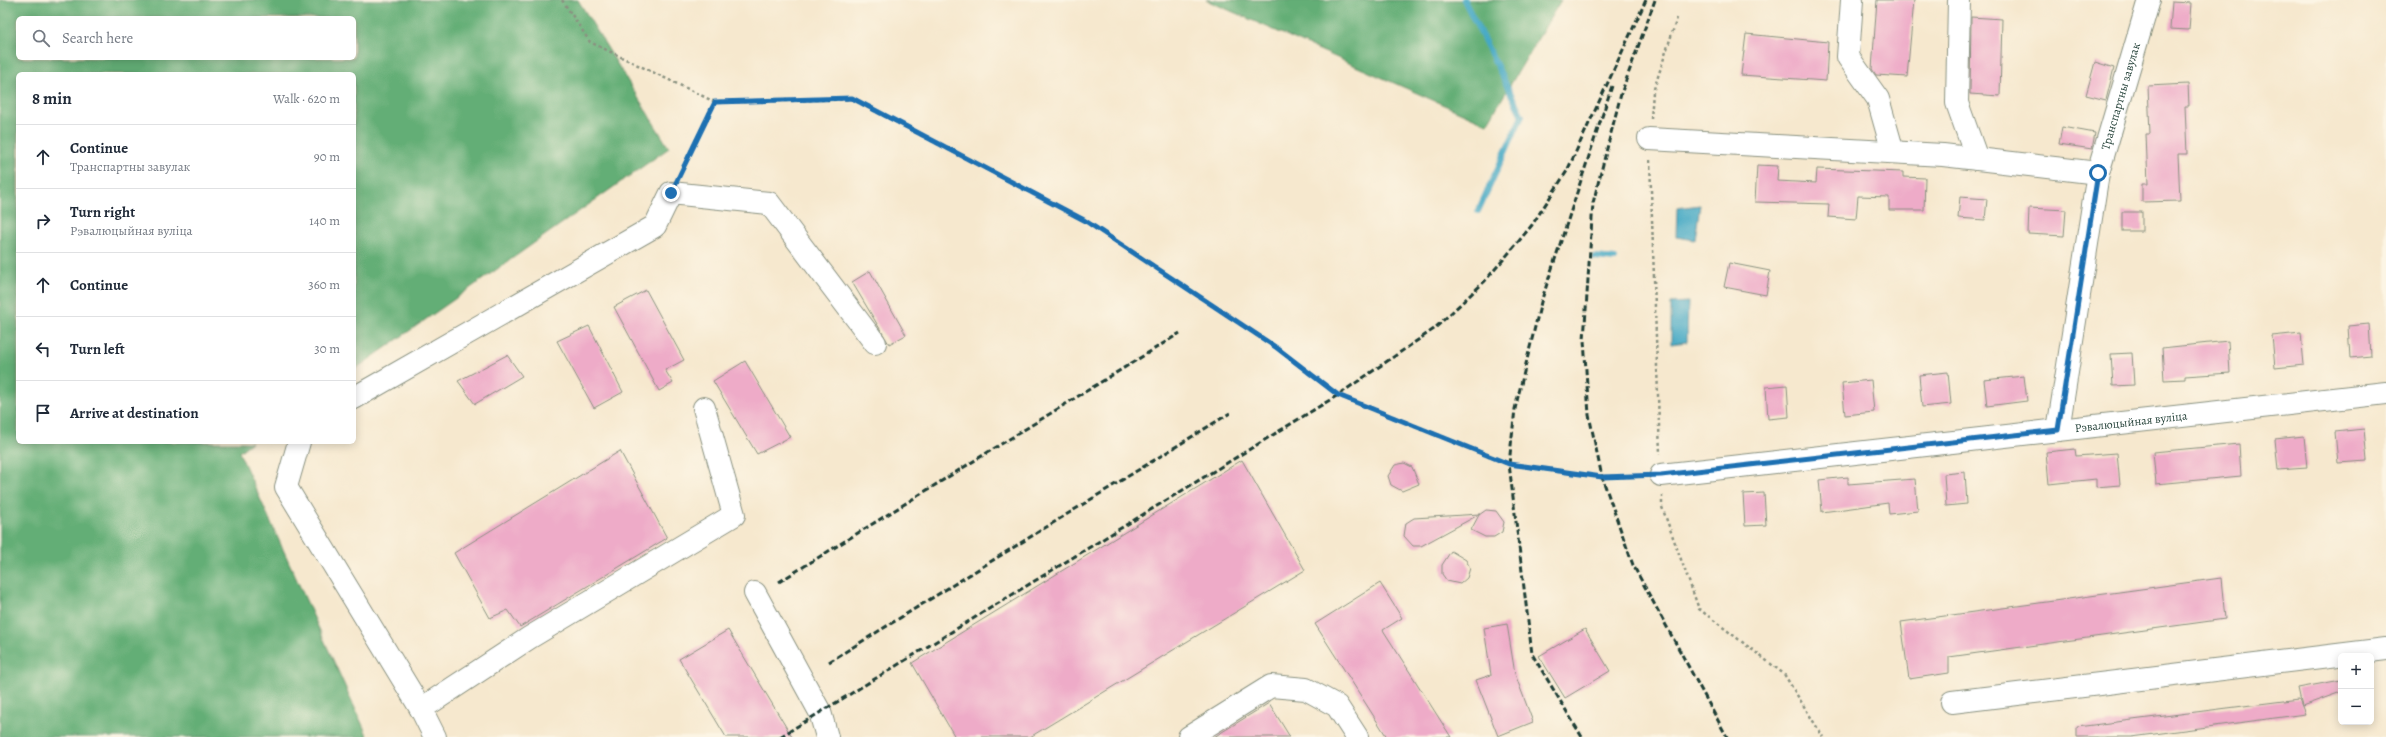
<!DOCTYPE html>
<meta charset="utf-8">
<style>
body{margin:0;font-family:Alegreya,serif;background:#f2f2f3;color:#1f2937}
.controls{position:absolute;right:12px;bottom:12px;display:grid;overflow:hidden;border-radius:6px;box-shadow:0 2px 10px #0003}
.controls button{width:36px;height:36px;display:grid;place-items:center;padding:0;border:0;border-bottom:1px solid #e0e1e3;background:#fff;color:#1f2937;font:20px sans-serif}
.stop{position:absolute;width:12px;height:12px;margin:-9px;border:3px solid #1f6fb2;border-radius:50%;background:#fff}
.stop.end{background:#1f6fb2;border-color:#fff;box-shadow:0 1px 4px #0008}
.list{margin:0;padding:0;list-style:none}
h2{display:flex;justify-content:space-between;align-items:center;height:52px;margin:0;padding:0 16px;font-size:17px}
h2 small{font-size:13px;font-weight:400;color:#747a83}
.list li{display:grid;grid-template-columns:26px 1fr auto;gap:12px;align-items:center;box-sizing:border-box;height:64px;padding:0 16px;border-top:1px solid #e0e1e3}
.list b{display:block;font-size:15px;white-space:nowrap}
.list p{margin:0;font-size:13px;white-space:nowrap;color:#747a83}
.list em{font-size:13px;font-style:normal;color:#747a83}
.icon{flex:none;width:22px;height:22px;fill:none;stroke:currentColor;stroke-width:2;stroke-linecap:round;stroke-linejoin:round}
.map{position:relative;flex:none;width:2386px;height:737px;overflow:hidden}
.search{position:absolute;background:#fff;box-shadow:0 2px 10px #0003;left:16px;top:16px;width:340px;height:44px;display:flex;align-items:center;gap:10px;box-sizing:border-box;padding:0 14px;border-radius:6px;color:#747a83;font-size:15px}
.panel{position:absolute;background:#fff;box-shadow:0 2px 10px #0003;left:16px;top:72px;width:340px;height:372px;border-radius:6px}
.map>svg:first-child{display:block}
.forest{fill:#64ae76;stroke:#427655;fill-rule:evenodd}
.water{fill:#45a9c5;stroke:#32737c}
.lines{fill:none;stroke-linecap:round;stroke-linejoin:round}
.stream{stroke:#45a9c5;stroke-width:6}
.building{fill:#eeabc8}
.minor-casing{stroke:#8a9281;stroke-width:24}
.path{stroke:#8a9281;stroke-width:2.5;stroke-dasharray:3 3;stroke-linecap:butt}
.minor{stroke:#fff;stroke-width:22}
.rail{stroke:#1f3d34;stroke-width:3;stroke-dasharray:6 3;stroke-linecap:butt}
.route{stroke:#1f6fb2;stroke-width:5}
.labels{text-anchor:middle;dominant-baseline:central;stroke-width:3.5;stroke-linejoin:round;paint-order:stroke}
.street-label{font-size:12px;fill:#1f3d34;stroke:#fcf5e5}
</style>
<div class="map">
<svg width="2386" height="737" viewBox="0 0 2386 737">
<rect width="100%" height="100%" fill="#fcf5e5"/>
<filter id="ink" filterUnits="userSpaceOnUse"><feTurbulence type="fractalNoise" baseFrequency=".025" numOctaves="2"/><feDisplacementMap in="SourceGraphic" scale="8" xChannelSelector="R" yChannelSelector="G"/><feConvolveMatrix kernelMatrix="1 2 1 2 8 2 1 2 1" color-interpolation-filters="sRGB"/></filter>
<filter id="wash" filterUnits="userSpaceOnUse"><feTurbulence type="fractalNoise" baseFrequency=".012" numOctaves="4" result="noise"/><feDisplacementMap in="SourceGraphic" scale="16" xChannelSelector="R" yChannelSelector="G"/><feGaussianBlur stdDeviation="0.9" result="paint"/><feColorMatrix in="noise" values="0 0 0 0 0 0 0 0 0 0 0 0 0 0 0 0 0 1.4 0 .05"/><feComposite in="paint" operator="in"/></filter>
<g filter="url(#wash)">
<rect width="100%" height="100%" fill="#f6e8ce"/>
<g class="forest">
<path d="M0 0H578L669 148 354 370V74H18V442H252L239 452 368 737H0ZM18 18H354V58H18Z"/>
<polygon points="1206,0 1561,0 1487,124"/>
</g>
<g class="water">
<polygon points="1700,205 1695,240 1676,237 1677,208"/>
<polygon points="1688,302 1687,342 1671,344 1671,303"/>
</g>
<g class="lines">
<g class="stream">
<polyline points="1464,0 1522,116 1478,211"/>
<polyline points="1595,257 1615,259"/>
</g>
</g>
<g id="blocks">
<g class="building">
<polygon points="1877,0 1914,0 1907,77 1876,75 1872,69"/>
<polygon points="2172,2 2191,3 2189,30 2170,29"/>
<polygon points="1971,17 2002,19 2000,96 1970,94"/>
<polygon points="1746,34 1828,42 1826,81 1741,75"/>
<polygon points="2095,62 2114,68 2106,100 2086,95"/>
<polygon points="2188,84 2189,106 2185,106 2187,154 2178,154 2180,201 2142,202 2142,184 2148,184 2146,134 2150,134 2148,86"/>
<polygon points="2062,127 2095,133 2092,149 2059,144"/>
<polygon points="1757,165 1778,166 1777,181 1816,183 1817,169 1903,172 1903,177 1925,178 1924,210 1889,210 1889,197 1858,196 1856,219 1828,217 1829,204 1755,202"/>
<polygon points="1960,197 1987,199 1985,220 1958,218"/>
<polygon points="2029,208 2066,210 2064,236 2028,234"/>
<rect x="2122" y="212" width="20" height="19"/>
<polygon points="1729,263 1770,271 1766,295 1724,287"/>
<polygon points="870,271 906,335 889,344 852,282"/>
<polygon points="646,290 684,360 665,370 673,383 659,391 614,307"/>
<polygon points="2369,324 2371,356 2350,358 2348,326"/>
<polygon points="589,326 623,392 594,408 557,341"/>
<polygon points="2301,333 2304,365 2275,368 2272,336"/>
<polygon points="2228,341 2230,373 2185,376 2185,379 2164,380 2162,348"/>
<polygon points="2132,353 2134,385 2113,386 2111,354"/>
<polygon points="507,355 522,376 475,404 458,381"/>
<polygon points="745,361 790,437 757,454 713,381"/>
<polygon points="1948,372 1951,404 1922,407 1919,375"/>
<polygon points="2024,376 2027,401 1987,406 1984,380"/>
<polygon points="1871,380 1874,412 1845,415 1842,383"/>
<polygon points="1787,385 1789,417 1768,419 1766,387"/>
<polygon points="2364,429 2367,461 2338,463 2335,432"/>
<polygon points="2304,436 2307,468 2278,470 2275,439"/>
<polygon points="2239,444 2241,476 2156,484 2153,452"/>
<polygon points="2075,449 2076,456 2117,453 2120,485 2096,487 2096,479 2049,484 2046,452"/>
<polygon points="620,451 667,538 520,627 508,610 490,618 454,553"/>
<polygon points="1242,460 1305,570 1030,737 955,737 912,663"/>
<polygon points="1404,463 1412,467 1419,484 1402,491 1391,485 1388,476 1395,465"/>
<polygon points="1965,472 1967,504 1946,506 1944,474"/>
<polygon points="1848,477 1848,484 1915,479 1918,511 1889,514 1888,503 1822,512 1819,480"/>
<polygon points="1764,493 1766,525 1745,526 1743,494"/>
<polygon points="1486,510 1496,511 1504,522 1502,532 1494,537 1485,537 1471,530 1479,515"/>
<polygon points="1480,514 1421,546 1413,546 1404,536 1406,523 1414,518"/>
<polygon points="1451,551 1466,560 1470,568 1467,578 1460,584 1447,581 1442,574 1442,565"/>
<polygon points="2221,578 2225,619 1949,657 1949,673 1909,679 1901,622"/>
<polygon points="1380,583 1402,618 1383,630 1451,737 1387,737 1315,624"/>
<polygon points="1507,624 1515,674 1533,722 1498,736 1476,680 1491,675 1484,628"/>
<polygon points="1585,629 1610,671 1565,698 1539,656"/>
<polygon points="728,630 792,737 726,737 679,659"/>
<polygon points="2341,680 2341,692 2302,706 2298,688"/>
<polygon points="2299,699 2305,714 2132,737 2077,737 2077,727"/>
<polygon points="1269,703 1290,737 1214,737"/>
</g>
</g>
</g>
<g filter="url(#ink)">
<use href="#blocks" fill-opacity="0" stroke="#8a9281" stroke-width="1"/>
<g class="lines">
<defs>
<g id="minor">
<polyline points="1852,0 1848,57 1878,99 1893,152"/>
<polyline points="1959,0 1957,103 1977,159"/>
<polyline points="1649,139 1943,155 2098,173"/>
<polyline points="354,398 655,226 671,193 769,203 875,343"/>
<path id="s1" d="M2058 430 2098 173 2149 0"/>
<polyline points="299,442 286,487 421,709 435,737"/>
<path id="s2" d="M1661 475 2386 393"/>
<polyline points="755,593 820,712 827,737"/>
<polyline points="1952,702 2386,649"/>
<polyline points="421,709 529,638 734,515 704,408"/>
<polyline points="1189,737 1271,686 1306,689 1337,706 1357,737"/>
</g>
</defs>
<use href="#minor" class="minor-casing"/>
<g class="path">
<polyline points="562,0 590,42 715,102"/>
<polyline points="1651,119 1653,92 1677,18"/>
<polyline points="1650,160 1660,454"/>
<polyline points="680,174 715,102 853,99 1084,220 1277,348 1338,395 1509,464 1602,477 1641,476"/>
<polyline points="1662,495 1662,507 1699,609 1784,674 1823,737"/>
</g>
<use href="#minor" class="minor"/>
<g class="rail">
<polyline points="1655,0 1621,94 1593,203 1584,340 1589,415 1602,477 1633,565 1727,737"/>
<polyline points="779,582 1180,333"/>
<polyline points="829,662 1230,413"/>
<polyline points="780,737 1338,395 1434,329 1484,282 1514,247 1532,225 1567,171 1646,0"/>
<polyline points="1582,737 1532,654 1509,464 1515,409 1541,302 1612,86"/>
</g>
</g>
</g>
<g class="lines" filter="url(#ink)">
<polyline class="route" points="671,193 715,102 852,98 1084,220 1277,348 1338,395 1509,464 1602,477 1661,475 2058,430 2098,173"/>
</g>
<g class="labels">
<g class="street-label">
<text stroke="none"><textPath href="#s1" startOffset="340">Транспартны завулак</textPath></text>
<text stroke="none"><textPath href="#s2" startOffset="473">Рэвалюцыйная вуліца</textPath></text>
</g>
</g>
</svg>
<div class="controls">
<button>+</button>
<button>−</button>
</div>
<div class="stop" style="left:2098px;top:173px"></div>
<div class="stop end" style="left:671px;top:193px"></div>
<div class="search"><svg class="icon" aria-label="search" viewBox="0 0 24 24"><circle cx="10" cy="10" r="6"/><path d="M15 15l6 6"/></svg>Search here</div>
<section class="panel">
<h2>8 min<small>Walk · 620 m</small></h2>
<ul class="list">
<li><svg class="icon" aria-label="ahead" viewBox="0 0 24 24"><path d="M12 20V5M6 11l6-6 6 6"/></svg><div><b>Continue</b><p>Транспартны завулак</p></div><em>90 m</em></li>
<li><svg class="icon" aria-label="right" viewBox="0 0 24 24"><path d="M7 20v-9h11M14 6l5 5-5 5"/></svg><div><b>Turn right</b><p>Рэвалюцыйная вуліца</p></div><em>140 m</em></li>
<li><svg class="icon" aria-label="ahead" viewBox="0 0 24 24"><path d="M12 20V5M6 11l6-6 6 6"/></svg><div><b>Continue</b></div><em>360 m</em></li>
<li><svg class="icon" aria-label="left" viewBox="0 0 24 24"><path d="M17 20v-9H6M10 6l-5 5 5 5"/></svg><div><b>Turn left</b></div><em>30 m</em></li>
<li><svg class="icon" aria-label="arrive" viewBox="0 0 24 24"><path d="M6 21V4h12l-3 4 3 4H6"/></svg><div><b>Arrive at destination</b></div></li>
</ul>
</section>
</div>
